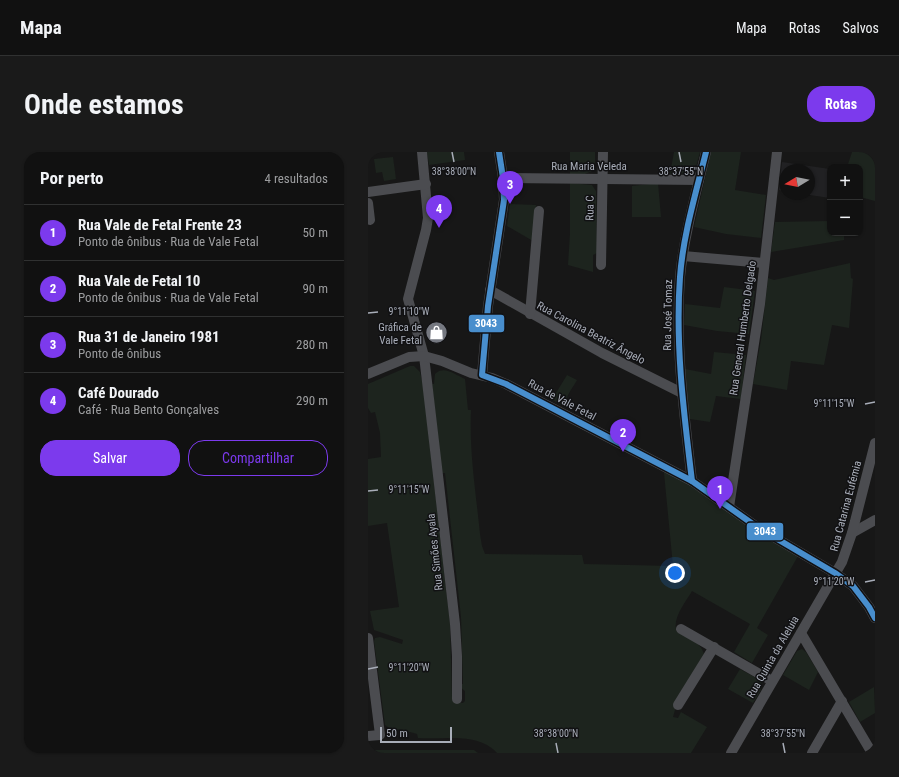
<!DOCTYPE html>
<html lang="pt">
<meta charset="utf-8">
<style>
body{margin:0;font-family:"Roboto Condensed",sans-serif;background:#1a1a1a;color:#f1f3f6}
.controls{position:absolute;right:12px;top:12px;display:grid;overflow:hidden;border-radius:8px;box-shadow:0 1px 3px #0004}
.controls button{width:36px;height:36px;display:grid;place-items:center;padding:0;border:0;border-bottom:1px solid #303131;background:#111;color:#f1f3f6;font:20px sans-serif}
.compass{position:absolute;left:411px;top:12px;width:36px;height:36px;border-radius:50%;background:#111;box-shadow:0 1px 3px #0004;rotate:260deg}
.scale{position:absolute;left:12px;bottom:10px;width:72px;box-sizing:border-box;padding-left:4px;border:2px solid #a8adb8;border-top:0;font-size:11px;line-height:14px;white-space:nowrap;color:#a8adb8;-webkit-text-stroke:3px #111113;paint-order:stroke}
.you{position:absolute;left:307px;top:421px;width:14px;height:14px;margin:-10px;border:3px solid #fff;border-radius:50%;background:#1a73e8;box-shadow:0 0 0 6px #1a73e833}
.badge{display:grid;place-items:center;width:26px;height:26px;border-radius:50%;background:#7c3aed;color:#fff;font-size:13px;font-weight:700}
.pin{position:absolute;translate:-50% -33px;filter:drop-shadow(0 1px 2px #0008)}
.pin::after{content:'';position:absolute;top:21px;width:14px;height:12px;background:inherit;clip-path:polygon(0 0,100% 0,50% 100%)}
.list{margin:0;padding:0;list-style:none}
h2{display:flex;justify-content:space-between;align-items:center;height:52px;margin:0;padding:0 16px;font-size:17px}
h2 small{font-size:13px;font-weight:400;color:#9c9d9f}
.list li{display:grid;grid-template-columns:26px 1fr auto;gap:12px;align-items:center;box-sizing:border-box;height:56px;padding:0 16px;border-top:1px solid #303131}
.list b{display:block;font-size:15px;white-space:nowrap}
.list p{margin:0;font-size:13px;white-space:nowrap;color:#9c9d9f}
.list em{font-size:13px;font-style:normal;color:#9c9d9f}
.actions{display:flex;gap:8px;padding:12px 16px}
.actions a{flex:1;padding:9px 0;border:1px solid #7c3aed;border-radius:16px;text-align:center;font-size:14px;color:#7c3aed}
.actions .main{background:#7c3aed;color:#fff}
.map{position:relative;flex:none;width:507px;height:601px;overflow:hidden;border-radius:16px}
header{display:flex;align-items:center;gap:24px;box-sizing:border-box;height:56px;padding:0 20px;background:#111;border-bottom:1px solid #303131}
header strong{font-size:19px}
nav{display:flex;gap:22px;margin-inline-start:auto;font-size:14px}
.intro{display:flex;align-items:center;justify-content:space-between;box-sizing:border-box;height:96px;padding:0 24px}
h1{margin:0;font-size:28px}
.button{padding:10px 18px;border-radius:16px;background:#7c3aed;color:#fff;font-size:14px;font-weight:700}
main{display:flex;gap:24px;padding:0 24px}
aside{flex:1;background:#111;border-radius:16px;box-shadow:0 1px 3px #0004}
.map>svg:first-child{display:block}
.built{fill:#212123}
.green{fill:#1d241e}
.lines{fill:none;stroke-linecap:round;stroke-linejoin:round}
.street{stroke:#4b4c50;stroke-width:10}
.bus-1-casing{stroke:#111113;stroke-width:9}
.bus-1{stroke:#488ecd;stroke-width:6}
.ticks{fill:none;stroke:#a8adb8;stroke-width:1.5}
.labels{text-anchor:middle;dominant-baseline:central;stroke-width:3;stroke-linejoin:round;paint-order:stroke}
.street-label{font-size:11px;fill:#a8adb8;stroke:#111113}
.poi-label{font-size:11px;fill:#a8adb8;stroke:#111113;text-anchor:end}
.ticks-label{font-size:10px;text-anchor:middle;fill:#a8adb8;stroke:#111113;stroke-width:3;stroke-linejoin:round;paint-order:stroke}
.line-badge{stroke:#111113;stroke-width:1.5}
.badge-label{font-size:11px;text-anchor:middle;font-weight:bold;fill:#fff}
</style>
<header>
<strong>Mapa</strong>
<nav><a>Mapa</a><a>Rotas</a><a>Salvos</a></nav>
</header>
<div class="intro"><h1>Onde estamos</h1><a class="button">Rotas</a></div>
<main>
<aside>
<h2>Por perto<small>4 resultados</small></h2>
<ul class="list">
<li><span class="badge">1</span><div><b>Rua Vale de Fetal Frente 23</b><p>Ponto de ônibus · Rua de Vale Fetal</p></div><em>50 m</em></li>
<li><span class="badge">2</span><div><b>Rua Vale de Fetal 10</b><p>Ponto de ônibus · Rua de Vale Fetal</p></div><em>90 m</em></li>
<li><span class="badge">3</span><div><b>Rua 31 de Janeiro 1981</b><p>Ponto de ônibus</p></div><em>280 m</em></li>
<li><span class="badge">4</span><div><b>Café Dourado</b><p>Café · Rua Bento Gonçalves</p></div><em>290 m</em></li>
</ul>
<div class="actions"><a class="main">Salvar</a><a>Compartilhar</a></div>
</aside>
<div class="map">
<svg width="507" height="601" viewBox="0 0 507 601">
<rect width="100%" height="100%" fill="#171717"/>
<polygon class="built" points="414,10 462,17 462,46 435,42 441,42 441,18 417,18 417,39 411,38"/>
<g class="green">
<polygon points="59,0 96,0 97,8 61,13"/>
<polygon points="202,0 227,0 227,12 224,19 217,22 202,22"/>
<polygon points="306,0 332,0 327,18 320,21 302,22"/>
<polygon points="343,0 373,0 367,38 398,43 393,86 358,82 326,75"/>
<polygon points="484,0 507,0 507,49 492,45 492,15 479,15"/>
<polygon points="25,5 28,27 16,29 14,20 8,21 6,7"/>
<polygon points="202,31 224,33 228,39 229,101 225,103 225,120 200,113 202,81"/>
<polygon points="290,31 293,65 264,65 264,34"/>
<polygon points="142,52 168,53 165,89 139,74"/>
<polygon points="462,69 462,81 476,81 476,88 403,100 407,70"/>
<polygon points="482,111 483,126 485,127 481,176 464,173 456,213 423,209 419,238 385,232 393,188 400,126 406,128"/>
<polygon points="356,135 387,139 381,182 349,179 316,173 317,152 352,156"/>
<polygon points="346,200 378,203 373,247 348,244 342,270 322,267 317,217 343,222"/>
<path d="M42 214H46L52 220 55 233 82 471 84 546C86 551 90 550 95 551L97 549V539L93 536 92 532H95L93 465 77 321H74L64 232H66L67 222C76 213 87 223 97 227L100 258H103C101 299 108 341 112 382L114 394 117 402 214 403 216 412 305 414 296 321 297 319 306 323 430 404 389 476 400 483 384 511 366 500 382 472 324 439C318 450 303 467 309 480 320 486 332 489 336 502L307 549V558L305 565 310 566 313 560 339 575 323 601H129C110 580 76 588 50 586L49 582 35 578 23 577 17 573 6 489 7 486 12 485 34 492 35 488 6 478 2 459 31 455 19 371 0 374V307L13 305 12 281 7 260 3 261 0 256V232Z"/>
<path d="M199 223 209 228C205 236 193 249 200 257L183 247 188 241Z"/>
<polygon points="434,497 438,500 450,520 441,538 415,523 429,499"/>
<path d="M372 517 392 528C397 536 389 544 385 551L360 537Z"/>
<polygon points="506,535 507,561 492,570 481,550"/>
<polygon points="0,598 106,598 110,601 0,601"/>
</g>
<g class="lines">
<g class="street">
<polyline points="54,0 60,66 58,78 40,147 56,204 71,332 87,472 89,504 89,547"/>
<polyline points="135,26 331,28"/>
<polyline points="0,40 58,32"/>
<polyline points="0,51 2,68"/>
<polyline points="315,104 396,111"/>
<polyline points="233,113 235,0"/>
<polyline points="122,138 234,201 314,241"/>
<polyline points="162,162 171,59"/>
<polyline points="0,222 41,205 56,204 74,209 103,221 124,226 138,232 324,329 389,375 467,421 485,434 501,455 507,466"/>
<polyline points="114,223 120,154 136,48 135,26 131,0"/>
<path d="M324 329C316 261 307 194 312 125 316 83 328 41 338 0"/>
<polyline points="361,355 392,152 409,0"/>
<polyline points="484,381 507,368"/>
<polyline points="313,477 404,529"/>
<polyline points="433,481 504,601"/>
<polyline points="0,486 12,583 0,584"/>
<polyline points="310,553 346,495"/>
<polyline points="363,601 474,410 484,381 507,291"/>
<polyline points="444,601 474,549"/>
</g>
<defs>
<g id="bus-1">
<polyline points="131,0 135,26 136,48 120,154 114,223 138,232 324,329 389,375 467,421 485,434 501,455 507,466"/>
<path d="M324 329C316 262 307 193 312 125 315 83 328 41 338 0"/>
</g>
</defs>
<use href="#bus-1" class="bus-1-casing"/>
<use href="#bus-1" class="bus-1"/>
</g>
<path class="ticks" d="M84 0 86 10M311 0 313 10M0 161 10 160M497 252 507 250M0 339 10 338M497 430 507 428M0 517 10 515M188 591 190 601M415 591 417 601"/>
<defs>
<symbol id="shop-disc" viewBox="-11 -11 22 22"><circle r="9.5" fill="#757880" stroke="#111113"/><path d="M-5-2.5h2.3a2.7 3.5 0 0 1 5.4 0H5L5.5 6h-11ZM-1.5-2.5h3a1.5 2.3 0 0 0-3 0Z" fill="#fff"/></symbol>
</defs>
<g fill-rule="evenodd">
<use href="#shop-disc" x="56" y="168" width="25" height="25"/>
</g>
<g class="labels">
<g class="street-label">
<text x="221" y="14">Rua Maria Veleda</text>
<text transform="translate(222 56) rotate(-89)">Rua C</text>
<text transform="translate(300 163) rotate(-89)">Rua José Tomaz</text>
<text transform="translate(375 176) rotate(-82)">Rua General Humberto Delgado</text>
<text transform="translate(223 181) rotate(28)">Rua Carolina Beatriz Ângelo</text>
<text transform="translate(194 248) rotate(28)">Rua de Vale Fetal</text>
<text transform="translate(478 354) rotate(-75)">Rua Catarina Eufémia</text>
<text transform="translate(67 400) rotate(-96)">Rua Simões Ayala</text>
<text transform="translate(405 505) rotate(-60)">Rua Quinta da Aleluia</text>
</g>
<g class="poi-label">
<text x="54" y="175">Gráfica de<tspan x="54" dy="13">Vale Fetal</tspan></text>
</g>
</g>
<g class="ticks-label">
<text x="86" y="23">38°38'00"N</text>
<text x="313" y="23">38°37'55"N</text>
<text x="41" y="163">9°11'10"W</text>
<text x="466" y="255">9°11'15"W</text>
<text x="41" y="341">9°11'15"W</text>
<text x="466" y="433">9°11'20"W</text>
<text x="41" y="519">9°11'20"W</text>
<text x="188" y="585">38°38'00"N</text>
<text x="415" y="585">38°37'55"N</text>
</g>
<g class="line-badge">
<rect x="100" y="162" width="37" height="19" rx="4" fill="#488ecd"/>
<rect x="378" y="370" width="38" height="19" rx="4" fill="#488ecd"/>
</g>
<g class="badge-label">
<text x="118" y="175">3043</text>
<text x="397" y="383">3043</text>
</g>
</svg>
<div class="controls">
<button>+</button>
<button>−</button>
</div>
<svg class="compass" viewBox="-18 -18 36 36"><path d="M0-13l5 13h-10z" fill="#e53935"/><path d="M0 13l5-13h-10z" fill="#9c9d9f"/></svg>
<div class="scale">50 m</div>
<div class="you"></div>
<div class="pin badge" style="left:352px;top:357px">1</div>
<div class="pin badge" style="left:255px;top:300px">2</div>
<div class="pin badge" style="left:142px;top:52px">3</div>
<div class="pin badge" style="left:71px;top:76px">4</div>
</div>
</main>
